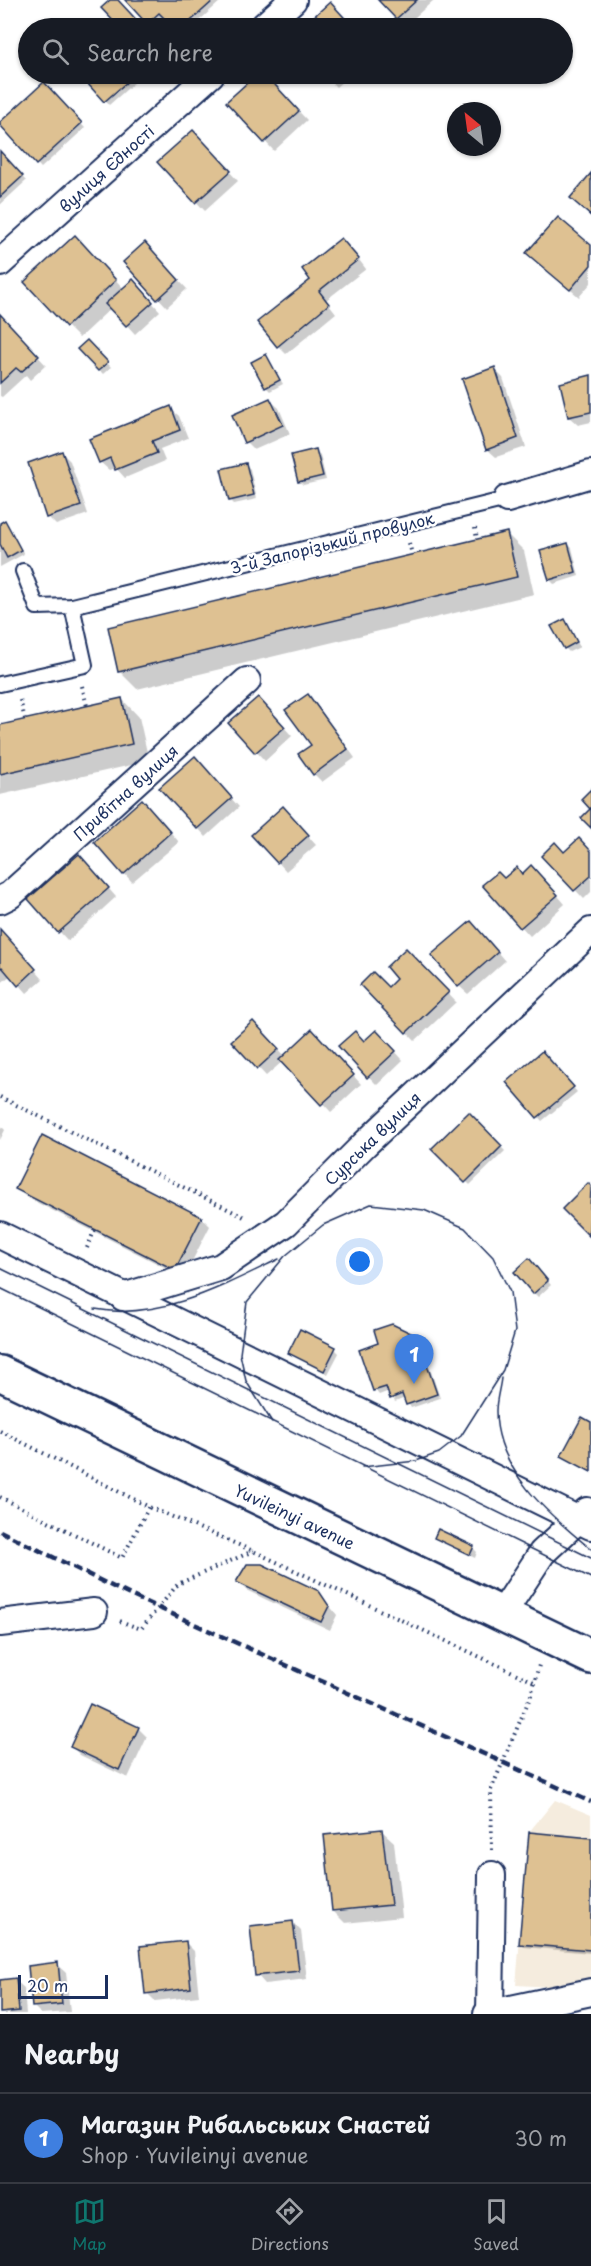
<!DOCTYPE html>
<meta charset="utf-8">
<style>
body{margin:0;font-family:"Playpen Sans",sans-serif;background:#20242c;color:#f1f3f6}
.compass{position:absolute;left:447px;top:102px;width:54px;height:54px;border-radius:50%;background:#171b24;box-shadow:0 2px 4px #0004;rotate:331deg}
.scale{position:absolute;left:18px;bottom:15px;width:90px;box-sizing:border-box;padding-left:6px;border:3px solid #1b2f5e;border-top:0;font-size:16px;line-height:21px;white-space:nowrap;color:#1b2f5e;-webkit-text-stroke:4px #fff;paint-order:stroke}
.you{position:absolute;left:360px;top:1262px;width:21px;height:21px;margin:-15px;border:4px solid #fff;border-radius:50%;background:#1a73e8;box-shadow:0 0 0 9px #1a73e833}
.badge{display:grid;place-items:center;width:39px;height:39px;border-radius:50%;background:#0f766e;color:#fff;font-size:20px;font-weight:700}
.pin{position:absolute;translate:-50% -50px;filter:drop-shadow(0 2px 3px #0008)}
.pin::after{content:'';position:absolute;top:32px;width:21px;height:18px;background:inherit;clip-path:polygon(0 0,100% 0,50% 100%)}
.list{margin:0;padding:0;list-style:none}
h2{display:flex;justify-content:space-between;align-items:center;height:78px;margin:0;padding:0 24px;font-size:26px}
h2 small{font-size:20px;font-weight:400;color:#9ea1a6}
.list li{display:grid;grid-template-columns:39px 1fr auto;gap:18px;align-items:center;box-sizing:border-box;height:90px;padding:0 24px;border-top:2px solid #363941}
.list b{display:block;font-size:22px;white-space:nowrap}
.list p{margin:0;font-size:20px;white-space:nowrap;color:#9ea1a6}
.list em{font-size:20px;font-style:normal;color:#9ea1a6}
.icon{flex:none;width:33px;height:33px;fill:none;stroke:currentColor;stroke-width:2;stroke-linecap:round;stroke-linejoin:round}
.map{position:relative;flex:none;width:591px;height:2014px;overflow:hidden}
.search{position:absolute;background:#171b24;box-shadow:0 2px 4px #0004;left:18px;right:18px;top:18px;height:66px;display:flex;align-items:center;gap:15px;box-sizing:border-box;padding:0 21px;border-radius:33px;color:#9ea1a6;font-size:22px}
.sheet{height:168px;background:#171b24}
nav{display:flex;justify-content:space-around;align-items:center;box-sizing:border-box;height:84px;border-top:2px solid #363941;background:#171b24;font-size:16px;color:#9ea1a6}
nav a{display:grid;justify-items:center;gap:3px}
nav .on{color:#0f766e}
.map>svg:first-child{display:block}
.built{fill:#f5ecde}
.shadow{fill:#0003}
.building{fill:#dec192;stroke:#1b2f5e;stroke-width:1.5}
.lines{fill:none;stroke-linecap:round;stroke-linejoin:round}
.lane-casing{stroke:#1b2f5e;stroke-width:18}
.street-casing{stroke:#1b2f5e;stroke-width:30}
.secondary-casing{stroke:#1b2f5e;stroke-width:38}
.path{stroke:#1b2f5e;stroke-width:4;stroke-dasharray:1.5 4.5;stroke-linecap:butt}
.lane{stroke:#fff;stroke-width:14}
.street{stroke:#fff;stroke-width:26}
.secondary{stroke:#fff;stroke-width:33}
.tram{stroke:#1b2f5e;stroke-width:1.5}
.rail{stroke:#1b2f5e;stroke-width:4.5;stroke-dasharray:9 4.5;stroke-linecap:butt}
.labels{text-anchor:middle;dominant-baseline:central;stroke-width:5;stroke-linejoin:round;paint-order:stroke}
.street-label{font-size:16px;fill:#1b2f5e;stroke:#fff}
</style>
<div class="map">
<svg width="591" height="2014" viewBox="0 0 591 2014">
<rect width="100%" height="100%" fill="#fff"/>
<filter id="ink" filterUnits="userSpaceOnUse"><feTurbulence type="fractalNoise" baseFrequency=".0167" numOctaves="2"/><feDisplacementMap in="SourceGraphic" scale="12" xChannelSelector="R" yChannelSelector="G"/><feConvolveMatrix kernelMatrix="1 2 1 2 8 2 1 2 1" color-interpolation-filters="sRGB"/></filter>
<g filter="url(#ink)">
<polygon class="built" points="555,1800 591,1815 591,1989 516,1985 529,1832"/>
<g class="shadow">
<polygon points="127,0 222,0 191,28 176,28 164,16 152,27"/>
<polygon points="380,0 434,0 405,26"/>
<polygon points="330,4 353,28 303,28"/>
<polygon points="81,74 144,74 109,105"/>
<polygon points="259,74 263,74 307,120 274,151 228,102"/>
<polygon points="323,74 351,74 336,87"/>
<polygon points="44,84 85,128 41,168 1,124"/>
<polygon points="201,140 238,181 205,211 159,162"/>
<polygon points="0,153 26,181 0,205"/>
<polygon points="591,247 591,283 579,297 537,261"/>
<polygon points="350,248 366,269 326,300 336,313 286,354 278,346"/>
<polygon points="87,249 124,289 141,290 160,311 135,334 111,308 79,338 67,326"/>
<polygon points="153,253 187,289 167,307 125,262"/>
<polygon points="0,316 46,365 30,380 26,375 2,397 0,396"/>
<polygon points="87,342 111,367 103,374 79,349"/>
<polygon points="266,355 283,384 270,391 266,387"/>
<polygon points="494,369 503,378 526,447 496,457 487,449"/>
<polygon points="591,376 591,422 578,425 569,417"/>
<polygon points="270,400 279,408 290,434 254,450 246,442"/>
<polygon points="170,408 179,416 188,438 160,449 165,461 125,478 116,468 109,470 100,462"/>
<polygon points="316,451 320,455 326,480 303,485 299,481"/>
<polygon points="62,453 70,461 88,514 56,525 48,517"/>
<polygon points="246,465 250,469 257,499 234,504 230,500"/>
<polygon points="5,522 24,554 0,567 0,524"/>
<polygon points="506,533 524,551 534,594 137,689 119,671"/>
<polygon points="568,544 572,548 579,576 554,584 550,580"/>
<polygon points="565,621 580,647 569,652 565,648"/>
<polygon points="308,696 316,704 355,758 322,782 314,774"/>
<polygon points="122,699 139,717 149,761 0,795 0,727"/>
<polygon points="266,707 292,736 265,761 230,723"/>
<polygon points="203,767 239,807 206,837 198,828"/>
<polygon points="150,809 179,842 132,882 96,842"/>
<polygon points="291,817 316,845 286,871 253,835"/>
<polygon points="591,852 591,892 584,899 543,856"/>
<polygon points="87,864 116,897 68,941 30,899"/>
<polygon points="522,875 540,875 565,904 530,936 484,886"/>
<polygon points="0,931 43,979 27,993 11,975 0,984"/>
<polygon points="479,931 505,961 468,994 459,986"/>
<polygon points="406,950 456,1002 415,1041 362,985 388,989 399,979"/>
<polygon points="262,1031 285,1056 320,1040 361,1084 331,1112 283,1061 266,1076 233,1041"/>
<polygon points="385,1040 403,1060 377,1085 340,1047"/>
<polygon points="546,1057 577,1092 542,1121 508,1082"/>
<polygon points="469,1114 505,1151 470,1185 433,1149"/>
<polygon points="0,1125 5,1130 0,1140"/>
<polygon points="43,1137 202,1218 210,1226 184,1277 26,1197 17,1188"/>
<polygon points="588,1185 591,1188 591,1236 564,1209"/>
<polygon points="533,1264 551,1285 538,1297 534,1293"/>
<polygon points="300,1331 335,1349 339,1353 328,1374 289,1353"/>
<polygon points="416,1338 421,1342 440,1398 411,1408 405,1398 395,1402 389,1391 379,1395 375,1390"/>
<polygon points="439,1531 473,1548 477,1552 475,1558 440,1541 436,1537"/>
<polygon points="238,1582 319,1593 337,1615 330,1630 246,1590"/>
<polygon points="138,1728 147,1737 128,1778 80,1755 72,1747"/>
<polygon points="381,1830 394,1842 402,1917 345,1923 333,1911"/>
<polygon points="591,1839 591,1953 524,1947 520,1943"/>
<polygon points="293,1923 301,1931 307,1979 265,1984 257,1975"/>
<polygon points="185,1942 194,1951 199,1996 155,2001 147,1993"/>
<polygon points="57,1964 66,1972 70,2012 41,2014 33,2006"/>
<polygon points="15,1980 24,1988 26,2014 0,2014 0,1982"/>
</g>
<g class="building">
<polygon points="110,0 118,0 144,28 120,28 101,8"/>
<polygon points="125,0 214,0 183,28 174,28 159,13 147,24"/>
<polygon points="378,0 417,0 396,19"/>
<polygon points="330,2 354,28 301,28"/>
<polygon points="79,74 136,74 104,102"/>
<polygon points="257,74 265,74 299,111 264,143 226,102"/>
<polygon points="44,82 82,123 36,165 0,125 0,122"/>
<polygon points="193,130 231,171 195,203 157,162"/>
<polygon points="0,151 23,176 0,197"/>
<polygon points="591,173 591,216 570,198"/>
<polygon points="558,217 591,245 591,265 570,290 526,253"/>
<polygon points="75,235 116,280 66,327 24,282"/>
<polygon points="341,238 359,259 319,291 329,304 277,347 257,322 310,280 302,269"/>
<polygon points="145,242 179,280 157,300 123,262"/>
<polygon points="133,279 153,302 126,326 105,304"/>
<polygon points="0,314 39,356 21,372 16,368 0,383"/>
<polygon points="87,340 108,362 98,371 77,349"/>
<polygon points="266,354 280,380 265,388 251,362"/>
<polygon points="495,367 518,438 486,450 462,379"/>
<polygon points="591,375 591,412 568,417 560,383"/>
<polygon points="270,398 283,425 244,443 232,415"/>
<polygon points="171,406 180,430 152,441 157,453 115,470 110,458 99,463 89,439"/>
<polygon points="316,449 323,476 298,482 291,455"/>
<polygon points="62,451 81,506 46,518 28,463"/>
<polygon points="246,463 254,495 229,501 221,469"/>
<polygon points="5,520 21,550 7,558 0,544 0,523"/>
<polygon points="507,532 517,577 118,672 108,627"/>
<polygon points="568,543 576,572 549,580 540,551"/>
<polygon points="565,619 577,642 564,649 551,626"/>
<polygon points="308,694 348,749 313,775 298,754 311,745 285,710"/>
<polygon points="258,697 285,727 255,753 228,723"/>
<polygon points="122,698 132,744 0,774 0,725"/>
<polygon points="195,756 232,798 197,829 159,788"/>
<polygon points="591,789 591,828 581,818 590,809 581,799"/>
<polygon points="142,799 171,832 123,875 94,842"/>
<polygon points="283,806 309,835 277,863 251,835"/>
<polygon points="579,838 591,851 591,876 574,891 541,856 555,842 564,852"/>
<polygon points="79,854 109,888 58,933 28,899"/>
<polygon points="531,865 558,895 520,928 482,885 498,872 504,878 517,867 522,874"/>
<polygon points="471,921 498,952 458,987 431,955"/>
<polygon points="0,929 36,969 18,986 2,967 0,969"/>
<polygon points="406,948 449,992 406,1033 360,985 373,972 388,987 396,979 386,967"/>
<polygon points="253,1021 279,1049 257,1069 231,1041"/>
<polygon points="312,1029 354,1075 321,1105 279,1060"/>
<polygon points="376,1030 396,1051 367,1078 338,1046 355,1031 364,1041"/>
<polygon points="542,1051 574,1087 537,1118 506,1082"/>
<polygon points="469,1112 502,1146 465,1183 431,1149"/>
<polygon points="42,1135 202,1217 175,1270 15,1189"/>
<polygon points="588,1183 591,1186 589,1236 562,1209"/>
<polygon points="529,1258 548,1281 533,1294 514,1272"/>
<polygon points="392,1324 417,1336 437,1394 406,1405 402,1394 390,1399 386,1387 373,1391 359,1350 378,1343 374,1330"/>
<polygon points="300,1329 336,1347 324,1371 288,1353"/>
<polygon points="582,1417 591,1422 591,1472 561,1456"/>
<polygon points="438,1529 474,1546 470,1555 434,1538"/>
<polygon points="247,1564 262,1564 319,1591 329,1606 321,1622 236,1582"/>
<polygon points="90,1704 139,1727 119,1770 70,1747"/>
<polygon points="382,1829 391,1905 332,1911 324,1835"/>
<polygon points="529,1832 591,1838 591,1950 519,1944"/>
<polygon points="293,1921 299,1971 255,1976 250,1926"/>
<polygon points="186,1941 191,1988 145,1994 140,1946"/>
<polygon points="58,1962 62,2004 32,2007 28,1966"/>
<polygon points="16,1978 19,2011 0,2013 0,1980"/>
</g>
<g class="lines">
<defs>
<g id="lane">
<polyline points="23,571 37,607 72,606 507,499"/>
<polyline points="0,684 85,665 72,606"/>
</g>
<g id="street">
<polyline points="262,28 293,0"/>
<polyline points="0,263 211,74"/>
<polyline points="507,499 591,474"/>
<polyline points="0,900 10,895 247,681"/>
<polyline points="0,1235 591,1526"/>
<polyline points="123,1297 221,1267 286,1223 365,1144 591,931"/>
<polyline points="502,1614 542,1553 587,1511"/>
<polyline points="0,1623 94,1612"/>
<polyline points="487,2014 591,1992"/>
<polyline points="490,2014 492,1875"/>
</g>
<polyline id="secondary" points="0,1373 591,1657"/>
</defs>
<use href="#lane" class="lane-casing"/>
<use href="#street" class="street-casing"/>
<use href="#secondary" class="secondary-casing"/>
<g class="path">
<polyline points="475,528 477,539"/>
<polyline points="409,543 412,554"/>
<polyline points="82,686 87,706"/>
<polyline points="20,700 25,719"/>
<polyline points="0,1097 244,1217"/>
<polyline points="87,1248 95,1229"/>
<polyline points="0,1431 149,1507 253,1551 534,1682"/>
<polyline points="0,1497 122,1558 149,1507"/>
<polyline points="120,1621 141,1629 178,1584 253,1551"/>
<polyline points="492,1850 491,1790 531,1695 539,1665"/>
</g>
<use href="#lane" class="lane"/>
<use href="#street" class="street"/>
<use href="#secondary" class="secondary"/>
<g class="tram">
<polyline points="0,1268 591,1558"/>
<polyline points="0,1288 591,1578"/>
<path d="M95 1309C159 1321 223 1286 279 1259"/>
<path d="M501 1378C500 1388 496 1400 496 1411 496 1470 549 1515 591 1549"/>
<polyline points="272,1422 246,1381 240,1354 247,1302 285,1256 323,1225 371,1204 424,1210 465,1228 493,1257 510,1292 515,1331 503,1370 461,1436 439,1453 416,1461 362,1467"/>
</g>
<polyline class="rail" points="0,1531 132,1596 591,1802"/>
</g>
</g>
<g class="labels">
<g class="street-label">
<text transform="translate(106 168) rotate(-42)">вулиця Єдності</text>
<text transform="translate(332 542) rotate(-14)">3-й Запорізький провулок</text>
<text transform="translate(125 792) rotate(-42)">Привітна вулиця</text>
<text transform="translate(372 1138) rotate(-44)">Сурська вулиця</text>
<text transform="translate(295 1516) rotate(25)">Yuvileinyi avenue</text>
</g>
</g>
</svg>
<svg class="compass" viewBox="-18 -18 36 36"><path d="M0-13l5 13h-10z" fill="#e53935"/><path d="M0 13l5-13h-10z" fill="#9ea1a6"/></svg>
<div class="scale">20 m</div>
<div class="you"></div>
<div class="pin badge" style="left:414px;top:1384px;background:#3f7fe0">1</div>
<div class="search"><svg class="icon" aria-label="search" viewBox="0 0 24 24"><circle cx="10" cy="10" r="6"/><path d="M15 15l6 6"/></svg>Search here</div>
</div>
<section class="sheet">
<h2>Nearby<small></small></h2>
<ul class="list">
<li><span class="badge" style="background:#3f7fe0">1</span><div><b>Магазин Рибальських Снастей</b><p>Shop · Yuvileinyi avenue</p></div><em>30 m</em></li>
</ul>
</section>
<nav>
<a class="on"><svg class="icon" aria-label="map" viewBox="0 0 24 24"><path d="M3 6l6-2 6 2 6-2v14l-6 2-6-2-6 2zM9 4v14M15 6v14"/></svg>Map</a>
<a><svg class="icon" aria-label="directions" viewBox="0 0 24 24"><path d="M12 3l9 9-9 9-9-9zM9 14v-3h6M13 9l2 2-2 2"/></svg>Directions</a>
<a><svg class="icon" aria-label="saved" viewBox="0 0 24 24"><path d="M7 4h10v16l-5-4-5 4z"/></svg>Saved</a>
</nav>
